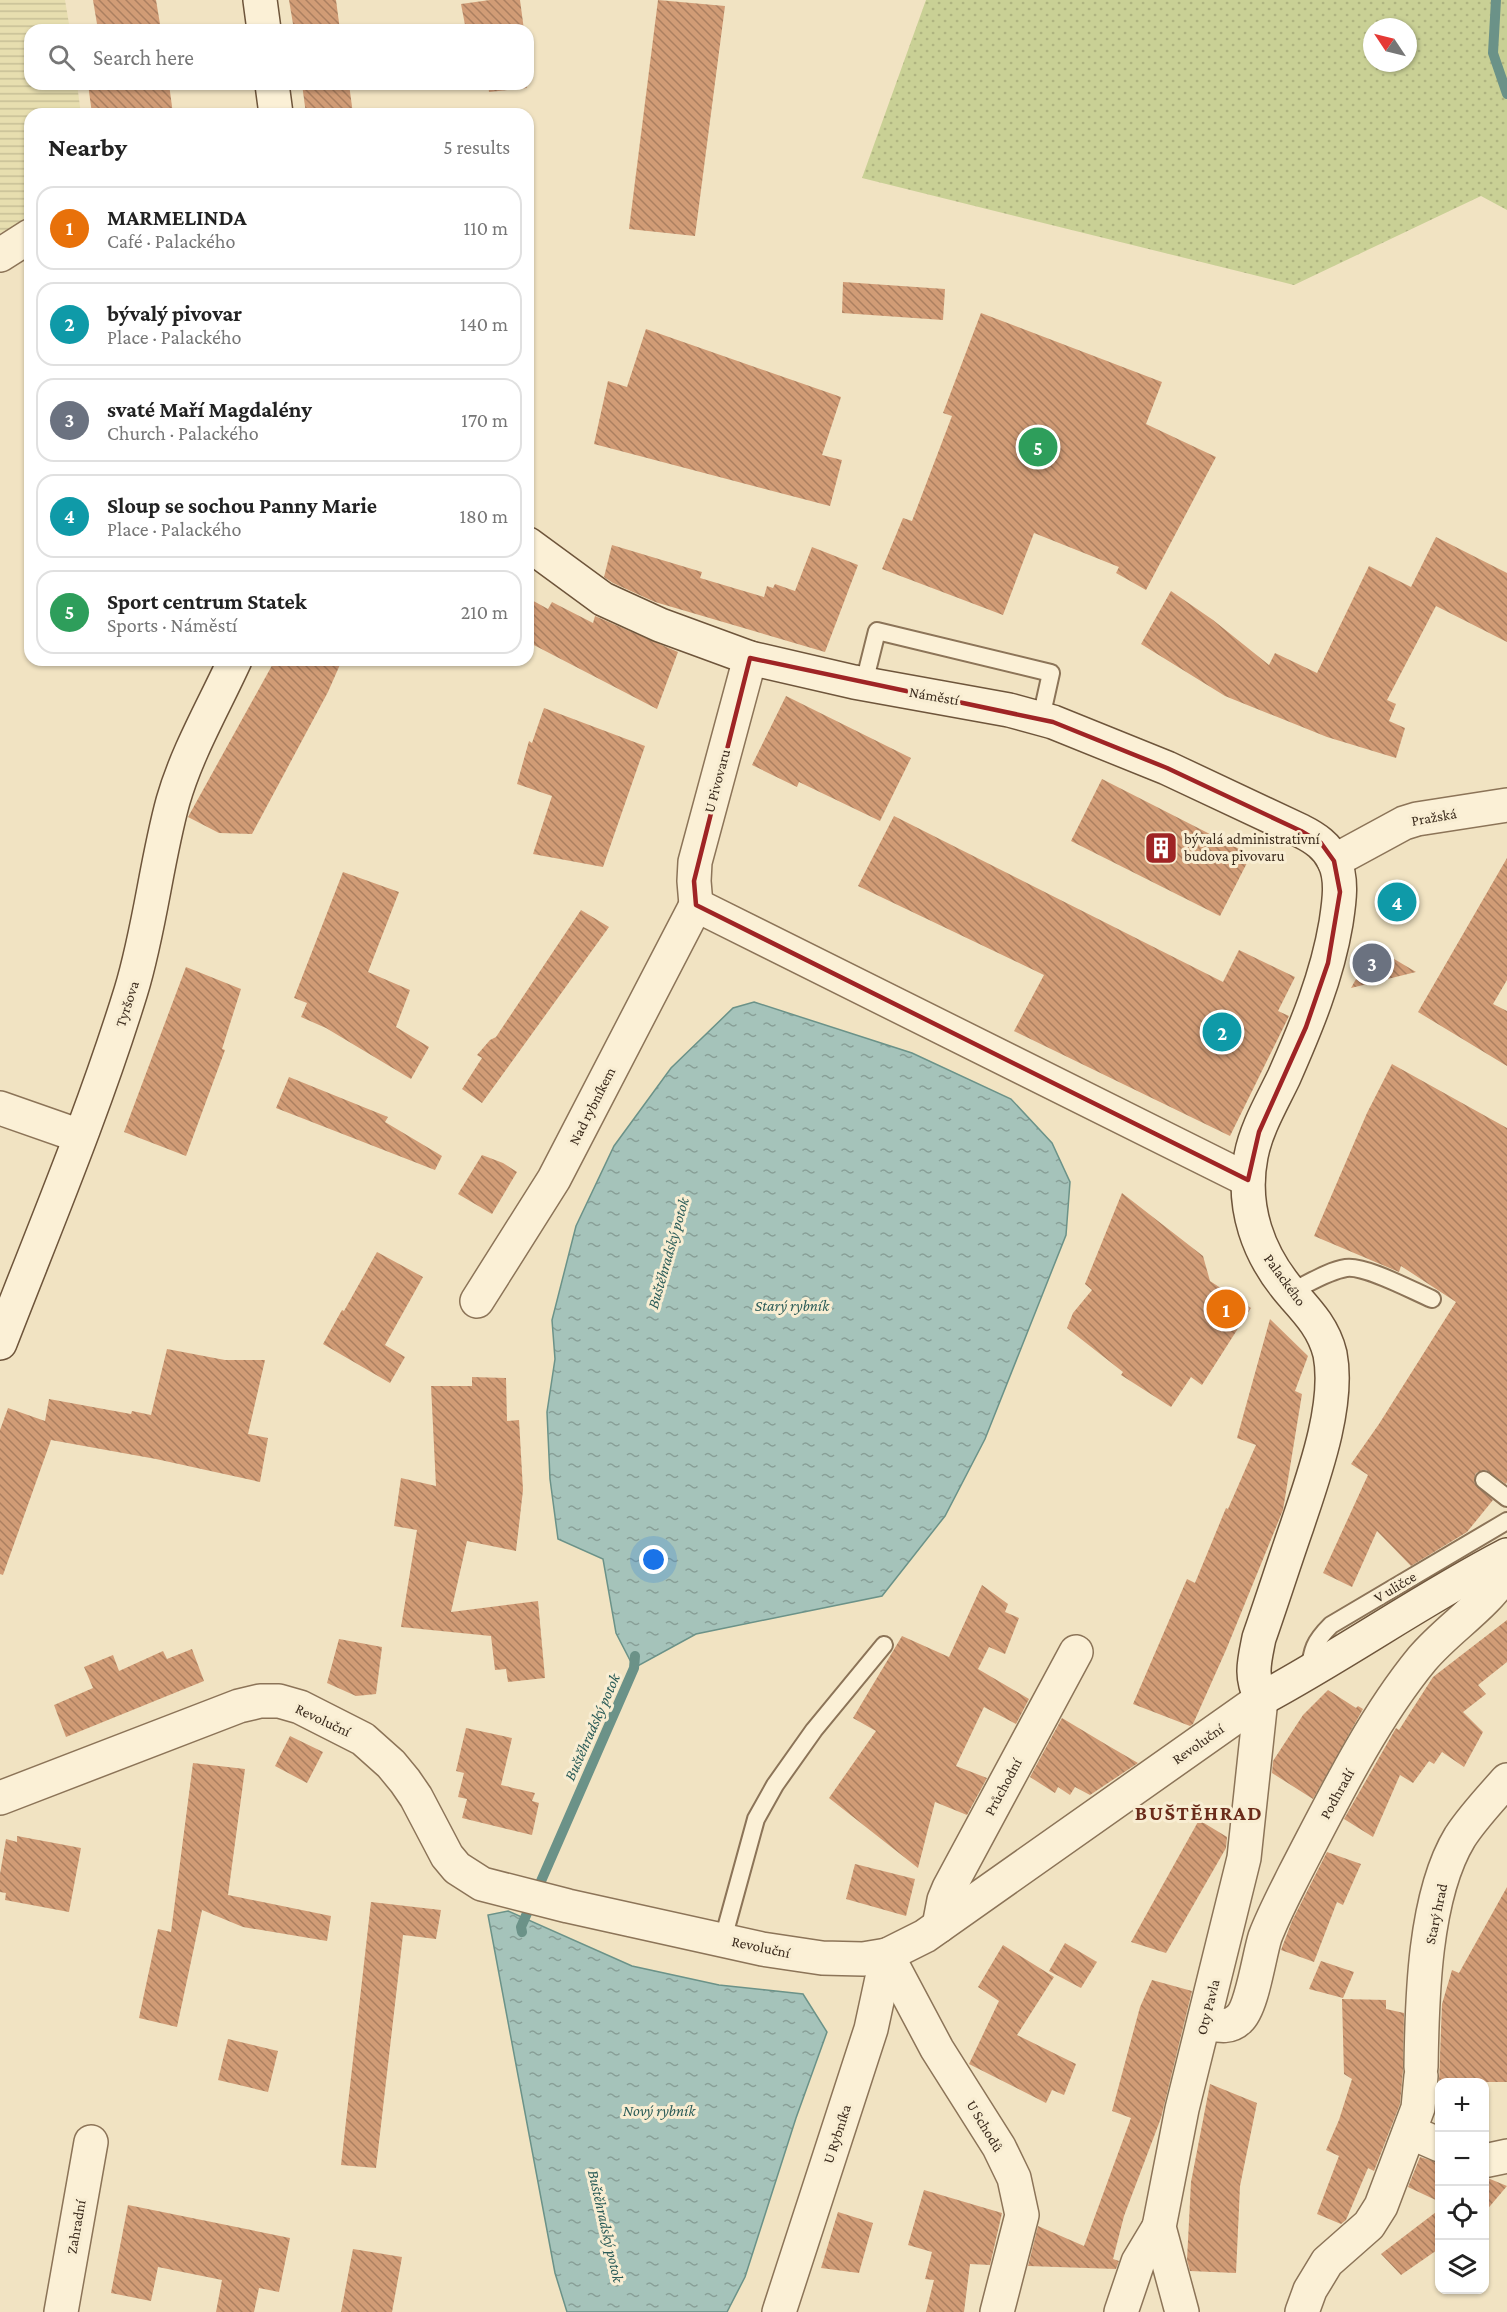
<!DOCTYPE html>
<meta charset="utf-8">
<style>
body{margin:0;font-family:"Crimson Pro",serif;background:#f6f6f6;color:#222}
.controls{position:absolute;right:18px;bottom:18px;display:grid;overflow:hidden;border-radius:12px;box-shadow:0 2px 4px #0004}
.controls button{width:54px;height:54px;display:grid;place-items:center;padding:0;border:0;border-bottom:2px solid #e0e0e0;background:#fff;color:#222;font:30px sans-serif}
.compass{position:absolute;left:1363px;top:18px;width:54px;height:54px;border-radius:50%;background:#fff;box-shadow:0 2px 4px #0004;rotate:305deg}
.you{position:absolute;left:654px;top:1560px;width:21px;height:21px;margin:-15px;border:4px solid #fff;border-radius:50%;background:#1a73e8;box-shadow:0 0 0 9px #1a73e833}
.badge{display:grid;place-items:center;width:39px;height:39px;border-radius:50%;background:#9f2425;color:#fff;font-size:20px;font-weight:700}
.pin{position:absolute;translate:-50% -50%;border:3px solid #fff;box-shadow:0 2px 6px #0006}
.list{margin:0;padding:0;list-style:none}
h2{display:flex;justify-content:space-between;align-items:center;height:78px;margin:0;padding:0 24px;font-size:26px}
h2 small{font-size:20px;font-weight:400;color:#767676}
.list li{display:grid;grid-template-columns:39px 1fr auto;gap:18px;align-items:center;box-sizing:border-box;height:84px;margin:0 12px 12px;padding:0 12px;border:2px solid #e0e0e0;border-radius:18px}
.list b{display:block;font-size:22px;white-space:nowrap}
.list p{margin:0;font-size:20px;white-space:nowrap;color:#767676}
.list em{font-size:20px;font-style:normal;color:#767676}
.icon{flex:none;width:33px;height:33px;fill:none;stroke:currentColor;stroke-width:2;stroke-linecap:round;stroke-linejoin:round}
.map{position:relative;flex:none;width:1507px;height:2312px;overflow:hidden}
.search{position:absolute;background:#fff;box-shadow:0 2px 4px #0004;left:24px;top:24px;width:510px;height:66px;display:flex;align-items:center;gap:15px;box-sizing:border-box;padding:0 21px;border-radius:18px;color:#767676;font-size:22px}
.panel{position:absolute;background:#fff;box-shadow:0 2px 4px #0004;left:24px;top:108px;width:510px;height:558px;border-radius:18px}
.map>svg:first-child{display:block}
.farmland{fill:url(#farmland-rules)}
.green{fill:url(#green-dots);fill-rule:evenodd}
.water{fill:url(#water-ripples);stroke:#6b9288;stroke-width:1.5}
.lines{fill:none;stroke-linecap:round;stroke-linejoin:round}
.stream{stroke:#6b9288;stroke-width:10}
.building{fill:url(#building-back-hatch)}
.lane-casing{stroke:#8c7458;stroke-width:20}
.street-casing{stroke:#8c7458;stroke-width:36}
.secondary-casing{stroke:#6e553b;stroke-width:36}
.lane{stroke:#fbf0d6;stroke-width:16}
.street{stroke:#fbf0d6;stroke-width:33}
.secondary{stroke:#fbf0d6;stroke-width:33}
.marked{fill:none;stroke:#9f2425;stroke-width:4.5;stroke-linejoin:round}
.labels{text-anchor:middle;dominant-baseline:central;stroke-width:6;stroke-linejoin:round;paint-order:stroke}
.street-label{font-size:15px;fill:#3b2b1d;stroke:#f8edd2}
.poi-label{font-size:15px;fill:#3b2b1d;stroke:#f8edd2;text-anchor:start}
.water-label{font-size:16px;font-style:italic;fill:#2b5c58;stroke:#f8edd2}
.district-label{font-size:21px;font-weight:bold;letter-spacing:1.5px;fill:#6a2b1a;stroke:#f8edd2}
</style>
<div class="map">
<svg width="1507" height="2312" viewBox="0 0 1507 2312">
<defs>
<pattern id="farmland-rules" width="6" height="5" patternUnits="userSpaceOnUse" patternTransform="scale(1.5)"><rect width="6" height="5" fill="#e7deaf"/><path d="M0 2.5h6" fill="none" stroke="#c7bf96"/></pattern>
<pattern id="green-dots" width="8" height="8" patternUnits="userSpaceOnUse" patternTransform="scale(1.5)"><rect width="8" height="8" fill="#c9d095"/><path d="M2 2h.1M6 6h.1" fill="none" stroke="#aeb380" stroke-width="1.8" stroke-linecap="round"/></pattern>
<pattern id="water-ripples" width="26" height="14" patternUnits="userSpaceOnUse" patternTransform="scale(1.5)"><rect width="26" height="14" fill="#a5c3ba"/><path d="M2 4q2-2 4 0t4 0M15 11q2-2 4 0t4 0" fill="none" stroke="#889f97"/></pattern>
<pattern id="building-back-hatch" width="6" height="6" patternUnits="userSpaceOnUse" patternTransform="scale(1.5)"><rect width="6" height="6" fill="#d19c76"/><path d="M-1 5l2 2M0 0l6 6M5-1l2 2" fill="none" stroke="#ab7f60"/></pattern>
</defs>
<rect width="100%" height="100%" fill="#f1e3c2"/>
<polygon class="farmland" points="0,0 65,0 70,30 30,30 30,84 77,84 81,114 30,114 30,218 0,233"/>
<path class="green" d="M926 0H1507V210L1481 196 1294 285 862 178ZM1372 27H1408V63H1372Z"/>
<g class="water">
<polygon points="754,1002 912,1053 1011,1099 1052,1143 1070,1182 1066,1235 985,1439 945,1516 882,1596 696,1634 634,1668 616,1633 603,1559 558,1539 550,1479 547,1412 555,1359 552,1320 576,1226 614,1146 671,1068 733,1008"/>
<polygon points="508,1911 632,1966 719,1985 803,1994 827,2032 796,2118 745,2277 727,2312 567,2312 555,2273 488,1915"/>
</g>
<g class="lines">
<g class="stream">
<polyline points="1496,0 1493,53 1507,94"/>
<polyline points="522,1932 521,1927 634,1668 635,1656"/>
</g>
</g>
<g class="building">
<polygon points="93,0 156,0 161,30 98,30"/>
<polygon points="289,0 336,0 340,30 294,30"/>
<polygon points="490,0 520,0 524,30 466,30 461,4"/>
<polygon points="658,0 725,6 695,236 629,229"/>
<polygon points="88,84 169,84 173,114 92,114"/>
<polygon points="302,84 349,84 353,114 306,114"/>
<polygon points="488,84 526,84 527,88 489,92"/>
<polygon points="843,282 945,289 943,320 842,313"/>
<polygon points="981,313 1162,382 1146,424 1216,457 1146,590 1116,573 1119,567 1034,533 1003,615 882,569 903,518 912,521 952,416 943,413"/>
<polygon points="646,329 841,397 822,455 842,460 830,506 594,444 608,381 627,387"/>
<polygon points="1436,537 1507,573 1507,642 1436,606 1387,700 1396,704 1389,721 1405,728 1396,758 1327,737 1225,696 1141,644 1171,591 1213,620 1269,665 1275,653 1317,673 1369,566 1411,587"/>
<polygon points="612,545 702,572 700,578 764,597 767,586 773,588 775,584 795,591 812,547 858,565 825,652 655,602 613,583 604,577"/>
<polygon points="528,598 548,609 552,602 593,623 595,616 678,652 657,709 528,642"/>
<polygon points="275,660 342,660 328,692 252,834 219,833 188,817"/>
<polygon points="786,696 911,758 880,821 799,782 797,787 752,765"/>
<polygon points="544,708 645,746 603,867 533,854 552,796 517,784 529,741 532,743"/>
<polygon points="1102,779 1251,855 1220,916 1071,841"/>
<polygon points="894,816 1223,982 1239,950 1295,977 1278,1011 1289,1016 1230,1136 1014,1031 1044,975 858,886"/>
<polygon points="1507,858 1507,980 1493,1004 1507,1011 1507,1066 1418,1012"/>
<polygon points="343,872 399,892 368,972 410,990 396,1027 429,1047 411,1079 326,1028 301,1017 307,1003 294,998"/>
<polygon points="581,910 609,927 482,1103 462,1089 482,1058 477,1055 490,1040 496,1037"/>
<polygon points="1374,947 1416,972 1351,988"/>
<polygon points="186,967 241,989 222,1049 225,1050 186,1156 124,1132"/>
<polygon points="1392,1064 1507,1128 1507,1482 1506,1484 1486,1470 1476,1473 1474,1479 1475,1484 1493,1500 1467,1532 1411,1566 1377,1531 1352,1587 1323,1573 1368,1475 1351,1464 1379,1424 1456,1302 1401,1266 1399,1272 1314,1236 1367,1113"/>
<polygon points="289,1077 388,1117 385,1122 442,1156 435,1170 276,1108"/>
<polygon points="482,1155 503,1163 517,1172 492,1214 458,1194"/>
<polygon points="1122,1193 1203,1256 1210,1281 1251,1308 1202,1385 1191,1377 1171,1407 1121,1375 1123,1372 1067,1328 1073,1313 1092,1290 1085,1284"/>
<polygon points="377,1252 423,1277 385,1345 405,1357 390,1383 323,1344 342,1310 344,1311"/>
<polygon points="1270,1319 1308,1356 1295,1391 1302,1394 1283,1510 1226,1650 1193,1724 1190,1726 1133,1704 1187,1579 1195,1583 1226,1508 1228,1509 1256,1445 1237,1438"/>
<polygon points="167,1349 225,1360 265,1360 248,1434 268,1438 260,1482 156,1459 51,1440 3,1575 0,1574 0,1430 8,1408 45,1421 49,1399 131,1414 132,1411 151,1415"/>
<polygon points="472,1377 506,1378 507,1421 519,1420 523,1490 516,1551 467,1541 451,1612 538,1601 545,1678 508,1682 506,1669 495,1670 491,1636 401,1627 417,1530 394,1526 401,1478 436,1486 431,1386 472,1386"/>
<polygon points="982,1585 1008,1604 1005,1612 1019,1618 1005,1654 989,1647 978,1669 1029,1699 1016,1724 984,1707 956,1766 987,1778 967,1815 935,1802 918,1868 829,1798 876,1731 853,1718 902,1636 949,1657"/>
<polygon points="1507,1620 1507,1662 1478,1685 1486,1694 1463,1712 1483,1732 1464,1767 1442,1752 1434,1764 1429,1761 1413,1783 1400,1775 1373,1837 1344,1819 1396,1728 1399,1730 1433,1677"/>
<polygon points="339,1639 382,1647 376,1694 356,1696 327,1683"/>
<polygon points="192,1649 204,1681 66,1737 54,1705 93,1688 84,1667 113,1655 119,1671 163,1651 167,1659"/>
<polygon points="1328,1690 1356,1708 1358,1706 1363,1709 1313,1799 1272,1773 1273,1761 1303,1715"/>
<polygon points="1062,1718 1107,1745 1138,1763 1090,1795 1075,1787 1070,1795 1058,1787 1055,1793 1030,1777"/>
<polygon points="466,1728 512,1738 501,1785 535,1793 532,1801 539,1803 532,1835 462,1818 467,1799 458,1797 464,1773 456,1771"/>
<polygon points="290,1736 323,1752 307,1783 275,1766"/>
<polygon points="193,1763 245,1769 228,1895 331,1916 327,1941 243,1927 202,1910 177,2027 139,2018 158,1929 171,1932"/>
<polygon points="1199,1820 1227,1837 1226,1848 1166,1953 1131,1942"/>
<polygon points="17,1836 81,1848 69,1912 5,1900 6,1893 0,1892 0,1874 6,1839 17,1842"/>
<polygon points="1327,1852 1361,1864 1343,1905 1337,1902 1314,1962 1281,1950 1292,1921"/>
<polygon points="855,1864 915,1879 906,1916 846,1899"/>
<polygon points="1507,1887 1507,2082 1439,2082 1442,2004 1452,1970 1459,1973"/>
<polygon points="371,1902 441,1910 436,1939 403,1935 376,2168 341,2165"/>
<polygon points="1065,1943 1097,1962 1081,1988 1049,1971"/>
<polygon points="1003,1945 1054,1977 1017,2035 1076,2064 1064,2095 1052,2090 1046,2103 969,2064 999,2001 978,1987"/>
<polygon points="1321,1961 1354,1972 1343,1998 1309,1989"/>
<polygon points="1152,1980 1192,1991 1161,2118 1124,2216 1113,2259 1119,2261 1116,2269 1028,2266 1038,2226 1084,2246 1131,2118 1112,2111 1140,2007"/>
<polygon points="1342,1999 1386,2000 1386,2009 1404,2013 1403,2071 1400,2104 1374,2171 1368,2168 1346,2220 1341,2224 1317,2214 1339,2156 1326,2150 1339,2120 1352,2079 1344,2074"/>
<polygon points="228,2039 278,2051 268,2092 218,2080"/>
<polygon points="1210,2084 1257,2103 1240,2186 1236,2273 1190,2271 1187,2260 1191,2182"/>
<polygon points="1420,2157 1440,2163 1440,2202 1408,2187"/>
<polygon points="1485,2179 1490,2179 1507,2186 1485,2212"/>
<polygon points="924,2190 1002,2213 990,2265 970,2264 964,2312 926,2312 934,2280 925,2279 932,2252 908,2245"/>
<polygon points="128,2205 290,2238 279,2292 259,2288 254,2312 216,2312 222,2280 158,2267 151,2301 111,2293"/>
<polygon points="1440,2209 1440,2248 1401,2275 1381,2254"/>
<polygon points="838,2212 873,2223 859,2273 821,2268"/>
<polygon points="353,2249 402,2257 392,2312 341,2312"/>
</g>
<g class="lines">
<defs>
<g id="lane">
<polyline points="864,683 877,631 1051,673 1041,718"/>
<path d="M1290 1292C1308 1284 1327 1271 1346 1268 1365 1265 1413 1291 1432 1299"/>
<polyline points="1484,1480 1507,1498"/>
<path d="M1309 1673C1312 1649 1314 1642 1331 1625L1507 1521"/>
<polyline points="723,1939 756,1819 775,1785 814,1730 884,1645"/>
</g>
<g id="street">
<polyline points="0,255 30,236"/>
<polyline points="1334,861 1404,823 1417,819 1507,805"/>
<polyline points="696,905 1248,1180"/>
<polyline points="696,905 694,881 695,862 750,658"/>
<polyline points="0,1108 80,1136"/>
<polyline points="477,1301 554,1179 696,905"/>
<polyline points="0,1798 239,1706 260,1701 279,1701 300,1707 363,1739 391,1764 405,1781 416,1797 447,1856 457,1868 482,1884 568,1906 762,1949 822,1958 863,1959 887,1955 925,1936 1261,1699"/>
<polyline points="939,1926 944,1900 949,1888 1076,1652"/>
<polyline points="887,1955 937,2049 999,2147 1014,2178 1022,2215 997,2312"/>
<path d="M1205 2023C1217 2025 1229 2029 1239 2019 1252 2008 1259 1956 1265 1937 1273 1916 1284 1895 1294 1875 1331 1804 1371 1721 1422 1659 1448 1628 1486 1606 1507 1571"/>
<path d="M1421 2067C1422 1999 1424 1896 1460 1837 1473 1817 1491 1798 1507 1780"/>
<polyline points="1410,2132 1440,2145"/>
<polyline points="1484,2161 1507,2156"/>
<polyline points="61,2312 91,2142"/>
<polyline points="779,2312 871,2029 887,1955"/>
<polyline points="1121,2312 1138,2262 1159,2227"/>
<polyline points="1182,2312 1159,2227 1182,2109 1244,1858 1261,1699"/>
<polyline points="1302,2312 1310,2290 1327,2262 1369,2225 1381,2206 1418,2108 1421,2076"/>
</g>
<g id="secondary">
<polyline points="260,0 264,30"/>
<polyline points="272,84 276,114"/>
<path d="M528 544 603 599 660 625 750 658 854 682 1009 710 1053 722 1167 768 1301 831C1315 838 1327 846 1334 861 1343 879 1339 903 1336 923 1327 977 1306 1027 1284 1077 1272 1102 1256 1129 1251 1156 1241 1207 1258 1255 1292 1294 1309 1313 1324 1329 1330 1354 1340 1405 1313 1478 1297 1526 1284 1563 1272 1601 1259 1638 1254 1663 1250 1675 1261 1699 1345 1654 1422 1599 1507 1555"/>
<path d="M0 1343C45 1227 94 1111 131 991 150 929 156 863 173 801 187 752 214 706 235 660"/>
</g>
</defs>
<use href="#lane" class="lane-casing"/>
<use href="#street" class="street-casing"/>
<use href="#secondary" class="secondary-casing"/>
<use href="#lane" class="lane"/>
<use href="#street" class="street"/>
<use href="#secondary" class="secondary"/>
</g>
<path class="marked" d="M750 658 1053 722 1167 768 1301 831 1321 843 1334 861 1340 892 1328 963 1306 1027 1259 1132 1248 1180 696 905 694 881Z"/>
<defs>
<symbol id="building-square" viewBox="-11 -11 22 22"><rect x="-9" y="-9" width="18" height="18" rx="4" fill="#9f2425" stroke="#f8edd2"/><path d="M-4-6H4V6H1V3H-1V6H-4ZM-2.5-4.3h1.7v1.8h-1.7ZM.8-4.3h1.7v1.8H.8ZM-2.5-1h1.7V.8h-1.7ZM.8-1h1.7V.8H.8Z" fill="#fff"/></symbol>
</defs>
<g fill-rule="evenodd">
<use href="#building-square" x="1142" y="829" width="38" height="38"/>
</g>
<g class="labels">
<g class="street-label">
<text transform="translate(934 696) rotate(10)">Náměstí</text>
<text transform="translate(717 781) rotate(-75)">U Pivovaru</text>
<text transform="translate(1434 817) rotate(-10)">Pražská</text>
<text transform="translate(127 1004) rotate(-72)">Tyršova</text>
<text transform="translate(592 1106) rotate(-63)">Nad rybníkem</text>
<text transform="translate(1285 1280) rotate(54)">Palackého</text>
<text transform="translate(1395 1587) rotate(-31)">V uličce</text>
<text transform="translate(323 1720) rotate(25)">Revoluční</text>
<text transform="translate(1198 1744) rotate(-35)">Revoluční</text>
<text transform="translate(1003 1787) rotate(-62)">Průchodní</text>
<text transform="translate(1337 1794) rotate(-61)">Podhradí</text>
<text transform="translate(1436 1914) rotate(-78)">Starý hrad</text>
<text transform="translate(761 1947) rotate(12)">Revoluční</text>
<text transform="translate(1208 2007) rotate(-76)">Oty Pavla</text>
<text transform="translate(985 2126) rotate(59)">U Schodů</text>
<text transform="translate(837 2134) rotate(-72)">U Rybníka</text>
<text transform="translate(76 2227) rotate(-80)">Zahradní</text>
</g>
<g class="poi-label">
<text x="1184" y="839">bývalá administrativní<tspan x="1184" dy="17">budova pivovaru</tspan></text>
</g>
<g class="water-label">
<text transform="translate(668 1253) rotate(-74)">Buštěhradský potok</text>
<text x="792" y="1305">Starý rybník</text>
<text transform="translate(592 1727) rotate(-66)">Buštěhradský potok</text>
<text x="659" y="2110">Nový rybník</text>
<text transform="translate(606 2226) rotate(77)">Buštěhradský potok</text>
</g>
<g class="district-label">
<text x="1199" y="1813">BUŠTĚHRAD</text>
</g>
</g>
</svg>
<div class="controls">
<button>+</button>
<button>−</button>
<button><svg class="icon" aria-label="locate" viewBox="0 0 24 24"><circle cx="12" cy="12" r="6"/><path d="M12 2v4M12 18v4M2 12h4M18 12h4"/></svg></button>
<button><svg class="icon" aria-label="layers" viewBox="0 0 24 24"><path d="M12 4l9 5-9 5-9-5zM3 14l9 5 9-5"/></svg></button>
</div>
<svg class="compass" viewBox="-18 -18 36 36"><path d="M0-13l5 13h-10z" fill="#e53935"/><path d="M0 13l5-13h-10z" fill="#767676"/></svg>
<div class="you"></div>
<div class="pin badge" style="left:1226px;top:1309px;background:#e8710a">1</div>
<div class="pin badge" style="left:1222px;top:1032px;background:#0f9aa8">2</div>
<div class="pin badge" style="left:1372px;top:963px;background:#6b7280">3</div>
<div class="pin badge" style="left:1397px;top:902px;background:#0f9aa8">4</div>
<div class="pin badge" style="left:1038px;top:447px;background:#2e9e5b">5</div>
<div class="search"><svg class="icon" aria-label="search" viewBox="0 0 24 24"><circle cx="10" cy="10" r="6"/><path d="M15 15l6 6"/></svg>Search here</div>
<section class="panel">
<h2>Nearby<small>5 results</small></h2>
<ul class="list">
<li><span class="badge" style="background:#e8710a">1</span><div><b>MARMELINDA</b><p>Café · Palackého</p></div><em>110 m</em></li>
<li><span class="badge" style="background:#0f9aa8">2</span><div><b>bývalý pivovar</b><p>Place · Palackého</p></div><em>140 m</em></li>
<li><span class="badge" style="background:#6b7280">3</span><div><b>svaté Maří Magdalény</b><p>Church · Palackého</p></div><em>170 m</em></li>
<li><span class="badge" style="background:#0f9aa8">4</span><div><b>Sloup se sochou Panny Marie</b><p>Place · Palackého</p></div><em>180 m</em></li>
<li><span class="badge" style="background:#2e9e5b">5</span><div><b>Sport centrum Statek</b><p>Sports · Náměstí</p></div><em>210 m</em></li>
</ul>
</section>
</div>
